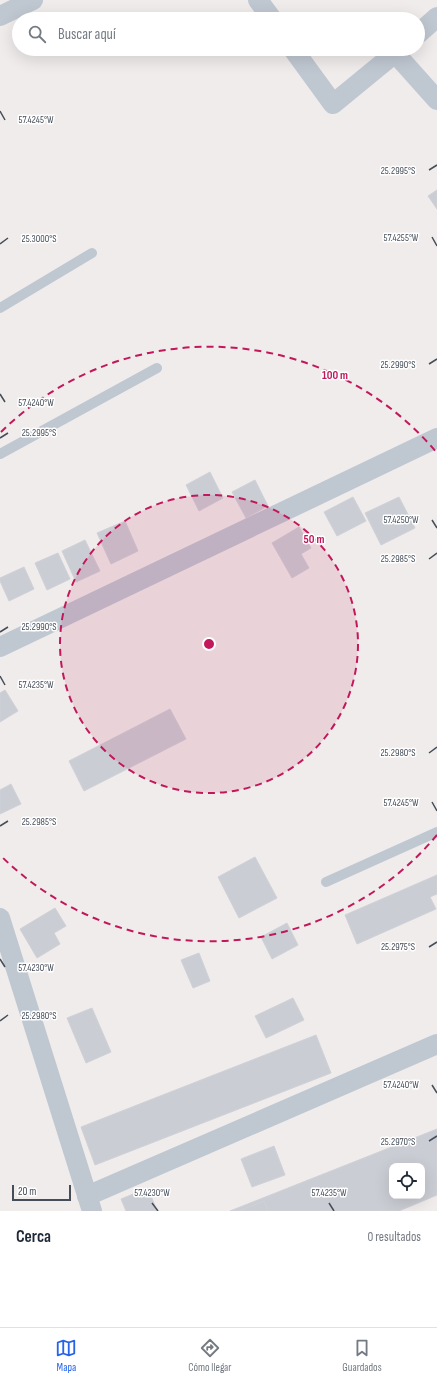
<!DOCTYPE html>
<html lang="es">
<meta charset="utf-8">
<style>
body{margin:0;font-family:"Sofia Sans Condensed",sans-serif;background:#f6f6f7;color:#1f2937}
.controls{position:absolute;right:12px;bottom:12px;display:grid;overflow:hidden;border-radius:8px;box-shadow:0 4px 16px #0002}
.controls button{width:36px;height:36px;display:grid;place-items:center;padding:0;border:0;border-bottom:1px solid #e0e1e3;background:#fff;color:#1f2937;font:20px sans-serif}
.scale{position:absolute;left:12px;bottom:10px;width:59px;box-sizing:border-box;padding-left:4px;border:2px solid #454d58;border-top:0;font-size:11px;line-height:14px;white-space:nowrap;color:#454d58;-webkit-text-stroke:3px #fff;paint-order:stroke}
.list{margin:0;padding:0;list-style:none}
h2{display:flex;justify-content:space-between;align-items:center;height:52px;margin:0;padding:0 16px;font-size:17px}
h2 small{font-size:13px;font-weight:400;color:#747a83}
.icon{flex:none;width:22px;height:22px;fill:none;stroke:currentColor;stroke-width:2;stroke-linecap:round;stroke-linejoin:round}
.map{position:relative;flex:none;width:437px;height:1211px;overflow:hidden}
.search{position:absolute;background:#fff;box-shadow:0 4px 16px #0002;left:12px;right:12px;top:12px;height:44px;display:flex;align-items:center;gap:10px;box-sizing:border-box;padding:0 14px;border-radius:22px;color:#747a83;font-size:15px}
.sheet{height:116px;background:#fff}
nav{display:flex;justify-content:space-around;align-items:center;box-sizing:border-box;height:56px;border-top:1px solid #e0e1e3;background:#fff;font-size:11px;color:#747a83}
nav a{display:grid;justify-items:center;gap:2px}
nav .on{color:#2563eb}
.map>svg:first-child{display:block}
.building{fill:#cbcdd4;stroke:#d0d1d7;fill-rule:evenodd}
.lines{fill:none;stroke-linecap:round;stroke-linejoin:round}
.lane{stroke:#bfc7d1;stroke-width:10}
.street{stroke:#bfc7d1;stroke-width:20}
.ticks{fill:none;stroke:#454d58;stroke-width:1.5}
.ring{fill:none;stroke:#c2185b;stroke-width:2;stroke-dasharray:7 5}
.ticks-label{font-size:10px;text-anchor:middle;fill:#454d58;stroke:#fff;stroke-width:3;stroke-linejoin:round;paint-order:stroke}
.centre{fill:#c2185b;stroke:#fff;stroke-width:2}
.ring-label{font-size:12px;text-anchor:middle;font-weight:bold;fill:#c2185b;stroke:#fff;stroke-width:3;stroke-linejoin:round;paint-order:stroke}
</style>
<div class="map">
<svg width="437" height="1211" viewBox="0 0 437 1211">
<rect width="100%" height="100%" fill="#efeceb"/>
<g class="building">
<polygon points="437,190 437,209 428,196"/>
<polygon points="210,472 223,498 199,511 186,485"/>
<polygon points="255,480 268,506 246,518 232,492"/>
<polygon points="353,497 366,521 337,536 324,512"/>
<polygon points="399,497 415,528 381,545 365,513"/>
<polygon points="125,521 138,551 111,564 97,533"/>
<polygon points="299,527 311,548 301,554 309,568 292,578 272,543"/>
<polygon points="85,540 100,571 76,582 62,551"/>
<polygon points="58,553 70,579 47,590 35,563"/>
<polygon points="24,567 34,589 9,601 0,581 0,578"/>
<polygon points="5,690 18,711 0,722 0,693"/>
<polygon points="170,709 186,739 84,791 69,761"/>
<polygon points="11,784 21,804 0,814 0,790"/>
<polygon points="255,857 277,898 239,918 218,877"/>
<polygon points="437,875 437,894 430,897 436,909 357,944 345,915"/>
<polygon points="55,908 66,926 54,933 60,944 37,958 20,929"/>
<polygon points="287,923 298,945 272,959 261,937"/>
<polygon points="199,953 210,981 193,988 181,960"/>
<polygon points="293,998 304,1020 266,1038 255,1016"/>
<polygon points="92,1008 111,1052 86,1063 67,1018"/>
<polygon points="316,1035 331,1073 95,1165 81,1127"/>
<path d="M437 1129V1195L399 1211H230ZM392 1166H422V1196H392Z"/>
<polygon points="274,1146 285,1175 252,1187 241,1159"/>
<polygon points="148,1188 157,1211 126,1211 121,1199"/>
<polygon points="264,1201 268,1211 239,1211"/>
</g>
<g class="lines">
<g class="lane">
<polyline points="0,308 92,253"/>
<polyline points="0,454 157,368"/>
<polyline points="326,882 437,832"/>
</g>
<g class="street">
<polyline points="258,0 272,19"/>
<polyline points="0,16 33,0"/>
<polyline points="418,34 437,17"/>
<polyline points="293,49 333,104 400,49"/>
<polyline points="395,53 437,100"/>
<polyline points="0,647 437,438"/>
<polyline points="0,918 92,1211"/>
<polyline points="87,1196 437,1044"/>
</g>
</g>
<path class="ticks" d="M0 111 5 120M429 170 437 165M432 237 437 246M0 244 8 238M429 364 437 359M0 394 5 402M0 438 8 433M432 520 437 528M429 559 437 553M0 632 8 627M0 676 5 685M429 753 437 747M432 802 437 811M0 826 8 821M429 947 437 942M0 959 5 967M0 1021 8 1015M432 1085 437 1093M429 1141 437 1136M152 1203 158 1211M329 1203 334 1211"/>
<circle cx="209" cy="644" r="149" fill="#c2185b" fill-opacity=".12"/>
<g class="ring">
<circle cx="209" cy="644" r="149"/>
<path d="M437 835A297 297 0 0 1 1 856M1 432A297 297 0 0 1 437 453"/>
</g>
<g class="ticks-label">
<text x="36" y="123">57.4245°W</text>
<text x="398" y="174">25.2995°S</text>
<text x="401" y="241">57.4255°W</text>
<text x="39" y="242">25.3000°S</text>
<text x="398" y="368">25.2990°S</text>
<text x="36" y="406">57.4240°W</text>
<text x="39" y="436">25.2995°S</text>
<text x="401" y="523">57.4250°W</text>
<text x="398" y="562">25.2985°S</text>
<text x="39" y="630">25.2990°S</text>
<text x="36" y="688">57.4235°W</text>
<text x="398" y="756">25.2980°S</text>
<text x="401" y="806">57.4245°W</text>
<text x="39" y="825">25.2985°S</text>
<text x="398" y="950">25.2975°S</text>
<text x="36" y="971">57.4230°W</text>
<text x="39" y="1019">25.2980°S</text>
<text x="401" y="1088">57.4240°W</text>
<text x="398" y="1145">25.2970°S</text>
<text x="152" y="1196">57.4230°W</text>
<text x="329" y="1196">57.4235°W</text>
</g>
<circle cx="209" cy="644" r="6" class="centre"/>
<g class="ring-label">
<text x="335" y="379">100 m</text>
<text x="314" y="543">50 m</text>
</g>
</svg>
<div class="controls">
<button><svg class="icon" aria-label="locate" viewBox="0 0 24 24"><circle cx="12" cy="12" r="6"/><path d="M12 2v4M12 18v4M2 12h4M18 12h4"/></svg></button>
</div>
<div class="scale">20 m</div>
<div class="search"><svg class="icon" aria-label="search" viewBox="0 0 24 24"><circle cx="10" cy="10" r="6"/><path d="M15 15l6 6"/></svg>Buscar aquí</div>
</div>
<section class="sheet">
<h2>Cerca<small>0 resultados</small></h2>
<ul class="list">
</ul>
</section>
<nav>
<a class="on"><svg class="icon" aria-label="map" viewBox="0 0 24 24"><path d="M3 6l6-2 6 2 6-2v14l-6 2-6-2-6 2zM9 4v14M15 6v14"/></svg>Mapa</a>
<a><svg class="icon" aria-label="directions" viewBox="0 0 24 24"><path d="M12 3l9 9-9 9-9-9zM9 14v-3h6M13 9l2 2-2 2"/></svg>Cómo llegar</a>
<a><svg class="icon" aria-label="saved" viewBox="0 0 24 24"><path d="M7 4h10v16l-5-4-5 4z"/></svg>Guardados</a>
</nav>
